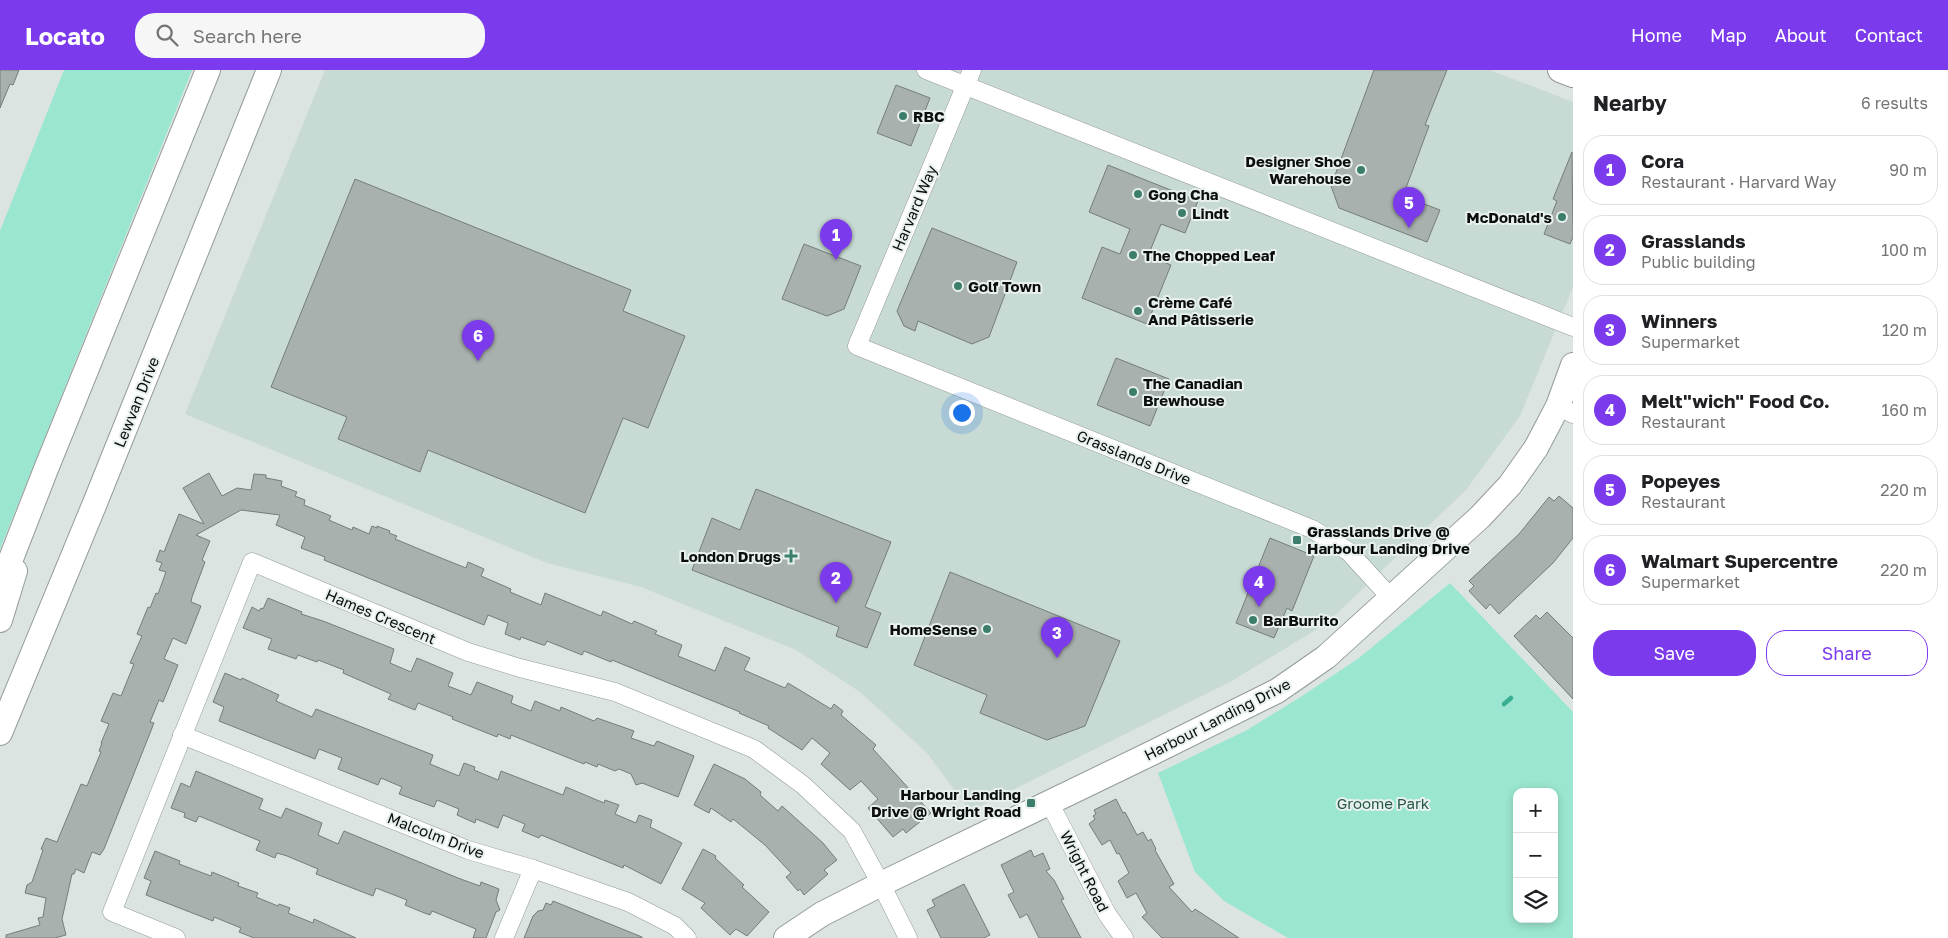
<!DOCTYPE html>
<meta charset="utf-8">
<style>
body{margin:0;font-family:"Golos Text",sans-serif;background:#f6f6f6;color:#202124}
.controls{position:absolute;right:15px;bottom:15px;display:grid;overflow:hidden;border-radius:10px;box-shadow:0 2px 8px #0003}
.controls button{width:45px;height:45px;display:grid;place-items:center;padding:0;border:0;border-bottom:1px solid #e0e0e0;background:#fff;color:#202124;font:25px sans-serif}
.you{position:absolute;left:961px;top:342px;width:18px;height:18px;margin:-12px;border:4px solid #fff;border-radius:50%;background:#1a73e8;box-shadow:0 0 0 8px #1a73e833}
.badge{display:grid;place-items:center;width:32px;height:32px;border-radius:50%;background:#7c3aed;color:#fff;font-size:16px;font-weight:700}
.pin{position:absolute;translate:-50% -41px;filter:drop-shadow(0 1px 2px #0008)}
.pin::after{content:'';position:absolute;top:26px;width:18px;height:15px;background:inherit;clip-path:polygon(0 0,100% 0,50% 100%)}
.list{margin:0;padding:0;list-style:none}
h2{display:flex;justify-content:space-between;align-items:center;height:65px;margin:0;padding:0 20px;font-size:21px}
h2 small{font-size:16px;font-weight:400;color:#757577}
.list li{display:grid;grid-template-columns:32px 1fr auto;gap:15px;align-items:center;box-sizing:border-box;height:70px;margin:0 10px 10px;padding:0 10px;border:1px solid #e0e0e0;border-radius:20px}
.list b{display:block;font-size:19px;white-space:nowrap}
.list p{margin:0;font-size:16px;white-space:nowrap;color:#757577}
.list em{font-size:16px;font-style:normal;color:#757577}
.actions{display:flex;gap:10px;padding:15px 20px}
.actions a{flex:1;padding:11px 0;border:1px solid #7c3aed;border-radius:20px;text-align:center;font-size:18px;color:#7c3aed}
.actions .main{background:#7c3aed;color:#fff}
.icon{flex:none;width:28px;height:28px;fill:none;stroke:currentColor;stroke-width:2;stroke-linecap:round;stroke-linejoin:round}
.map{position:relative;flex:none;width:1573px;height:868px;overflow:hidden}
header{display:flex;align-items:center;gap:30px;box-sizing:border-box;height:70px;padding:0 25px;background:#7c3aed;color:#fff}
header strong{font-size:24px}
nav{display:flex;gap:28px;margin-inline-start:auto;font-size:18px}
.search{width:350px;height:45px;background:#f6f6f6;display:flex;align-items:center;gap:12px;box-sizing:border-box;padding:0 18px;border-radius:20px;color:#757577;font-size:19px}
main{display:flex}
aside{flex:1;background:#fff}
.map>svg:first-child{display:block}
.built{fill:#c8dad4}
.green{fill:#9be6d0;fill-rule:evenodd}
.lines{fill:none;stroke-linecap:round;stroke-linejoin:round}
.stream{stroke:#39af92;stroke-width:4.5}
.building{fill:#a9b1ae;stroke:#757d7a}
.street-casing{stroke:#939b98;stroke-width:19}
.secondary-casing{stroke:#939b98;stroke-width:26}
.street{stroke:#fff;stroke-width:18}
.secondary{stroke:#fff;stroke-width:24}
.poi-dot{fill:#3d7d6b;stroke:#e8f1ee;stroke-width:2}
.labels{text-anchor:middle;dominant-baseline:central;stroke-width:4;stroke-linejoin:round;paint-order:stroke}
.poi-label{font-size:15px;font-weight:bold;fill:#0b0e0d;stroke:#e8f1ee;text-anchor:start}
.street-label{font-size:15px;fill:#0b0e0d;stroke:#e8f1ee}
.park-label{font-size:15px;fill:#265649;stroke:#e8f1ee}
</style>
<header>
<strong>Locato</strong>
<div class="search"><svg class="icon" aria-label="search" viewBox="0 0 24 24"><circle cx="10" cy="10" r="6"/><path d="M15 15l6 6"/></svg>Search here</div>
<nav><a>Home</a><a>Map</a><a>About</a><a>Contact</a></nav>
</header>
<main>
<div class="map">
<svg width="1573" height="868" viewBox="0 0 1573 868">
<rect width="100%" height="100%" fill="#dbe4e1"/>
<polygon class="built" points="325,0 1490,0 1573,32 1573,217 1520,346 1466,420 1327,553 1230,612 970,741 927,683 860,622 796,580 641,517 547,493 185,344"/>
<g class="green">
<polygon points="64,0 192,0 0,479 0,161"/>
<path d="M1450 513 1573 642V868H1288L1224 831 1195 802 1158 703 1247 660 1299 628 1359 588ZM1517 722H1554V849H1517Z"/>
</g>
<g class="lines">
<polyline class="stream" points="1504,634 1511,628"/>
</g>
<g class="building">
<polygon points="0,0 19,0 13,15 10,14 0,38"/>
<polygon points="1374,0 1447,0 1425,55 1429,56 1403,126 1440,140 1427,172 1339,138 1331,116"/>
<polygon points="896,15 930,28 911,76 877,63"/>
<polygon points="1572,82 1573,167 1570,174 1544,164 1557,131 1553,129"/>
<polygon points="1108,95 1198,131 1185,163 1161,154 1148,186 1171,195 1147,254 1082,228 1102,177 1120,184 1130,159 1089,142"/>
<polygon points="355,109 631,220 623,241 685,266 648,358 623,348 585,443 428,380 420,402 338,369 347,347 271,317"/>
<polygon points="932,158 1017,192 989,267 972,274 918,251 915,261 904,256 897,241"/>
<polygon points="804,174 861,196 844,239 827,246 782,229"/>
<polygon points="1116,288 1169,309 1150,356 1097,335"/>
<polygon points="209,403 222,426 237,418 251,420 254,404 266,405 266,408 282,411 281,416 297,422 295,426 305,430 304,435 331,446 329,450 331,451 352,460 353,457 369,464 372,456 377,458 377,456 390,461 389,463 397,466 395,469 436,486 466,498 468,492 484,499 481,506 511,519 510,522 541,535 545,523 601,546 603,541 632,554 634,551 657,561 655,564 682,575 678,586 715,601 725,577 750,588 744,600 785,618 788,613 831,639 834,634 843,641 841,645 876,675 873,679 931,743 906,763 903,759 893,767 868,738 878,729 861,711 850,720 821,694 830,683 812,668 802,680 768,658 769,656 739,643 740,642 612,590 611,592 584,581 582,585 547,571 545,575 543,575 521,567 520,570 505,564 508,553 488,545 484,555 324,490 325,487 301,478 305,467 276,455 280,445 241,440 196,465 210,471 202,490 205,492 192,527 191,532 201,536 186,574 173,568 164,589 178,595 163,632 159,630 150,652 154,653 104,779 100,785 92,782 84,803 76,799 74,804 72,804 62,849 66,865 55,868 6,868 6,865 40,855 38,848 43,847 46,828 25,823 27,815 32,812 43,780 41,779 46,768 57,772 81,714 87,716 101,682 99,681 102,673 101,673 109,654 101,651 113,623 121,626 134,594 130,593 142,566 137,564 148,537 150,538 156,523 158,524 166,502 159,500 162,493 156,491 160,480 164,482 179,444 204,454 183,418"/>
<polygon points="756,419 891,472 865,537 881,543 867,578 836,566 839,557 692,500 712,448 740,460"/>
<polygon points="1559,426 1573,438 1573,468 1553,493 1499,544 1490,534 1486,539 1469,521 1474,516 1469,511 1519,464 1549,427 1554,431"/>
<polygon points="1270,468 1314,486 1292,541 1287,538 1274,568 1236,553"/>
<polygon points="950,502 1120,571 1085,656 1047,670 980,643 987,625 914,595"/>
<polygon points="268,528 302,542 301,544 323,551 394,579 390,593 411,602 417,588 453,603 448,616 471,625 477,612 513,626 511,633 531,641 535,631 560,641 561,637 594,651 597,648 634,661 631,668 654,676 657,671 694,686 678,727 642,713 636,715 631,704 619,699 615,701 598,694 597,697 585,692 584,694 511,665 510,669 498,664 497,667 452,649 453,647 418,633 415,640 388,629 391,624 343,603 344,600 318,590 317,592 298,585 296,589 268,579 272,569 243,558 252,537 259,541 261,538 263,539"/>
<polygon points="1547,542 1573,568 1573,629 1514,566 1536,545 1540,549"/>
<polygon points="225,603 241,610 242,608 279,625 276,631 312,647 316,639 433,685 430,694 459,706 464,693 475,697 474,700 498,710 501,701 563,725 566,717 604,733 605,730 619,735 615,744 636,753 639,745 652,750 650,757 682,773 661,814 624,795 623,798 541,765 539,768 522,761 525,754 503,745 498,758 476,749 475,753 457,745 459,739 437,730 434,737 399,724 402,717 381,708 378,715 338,699 342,688 319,679 315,689 219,651 224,637 213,632"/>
<polygon points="714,694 745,709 761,722 760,725 778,741 782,736 823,773 837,790 824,800 828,804 804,825 800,819 798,821 786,807 791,803 765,775 743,757 733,749 731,752 711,738 709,743 694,735"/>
<polygon points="196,701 263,729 259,739 281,748 286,738 322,753 318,765 338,774 344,761 458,808 480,816 481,812 499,819 496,830 500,840 496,842 486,868 473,868 476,859 432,841 430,845 422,842 405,835 407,830 376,818 373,826 316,804 318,799 287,786 277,783 275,788 256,780 260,771 199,746 196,752 184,747 185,743 171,738 181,713 190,717"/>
<polygon points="1116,729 1123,743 1125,742 1137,765 1143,762 1148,771 1151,769 1156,779 1155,780 1174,814 1169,817 1192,842 1195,839 1239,868 1162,868 1142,847 1147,843 1136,823 1127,828 1118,811 1129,803 1119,783 1117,784 1110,770 1102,775 1089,754 1095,749 1093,746 1096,744 1094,740"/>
<polygon points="703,779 716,786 715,788 744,815 742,817 769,842 747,866 736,859 730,865 701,838 705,833 682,819"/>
<polygon points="1031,780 1034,787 1043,783 1050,799 1046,801 1054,810 1064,829 1061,830 1081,868 1039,868 1027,844 1020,848 1017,842 1008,825 1014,822 1001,795"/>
<polygon points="155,781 180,791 179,794 211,806 212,802 239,813 238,816 258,823 256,827 278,836 279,834 290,838 288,843 313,853 314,849 356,868 254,868 239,862 241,858 214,847 213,851 146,825 151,811 144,808"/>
<polygon points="964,814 990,865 984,868 941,868 927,840 935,836 932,830"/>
<polygon points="553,831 642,867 642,868 524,868 533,846 538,841 543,840 546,833 551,835"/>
</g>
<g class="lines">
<defs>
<g id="street">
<polyline points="926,0 1573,257"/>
<polyline points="972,0 857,276 1312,459 1348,481 1391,528"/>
<polyline points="1558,336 1573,344"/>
<polyline points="182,665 468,780 533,799 628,832 675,856 687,868"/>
<polyline points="1049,732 1107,844 1124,868"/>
<polyline points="176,868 112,842 252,492 468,582 520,598 615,622 754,679 803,715 852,761 881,814 908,868"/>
<polyline points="504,868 533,799"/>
</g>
<g id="secondary">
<polyline points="1560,0 1573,5"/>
<polyline points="0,517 46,399 208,0"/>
<polyline points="0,550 15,501"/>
<polyline points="0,663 95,433 269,0"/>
<polyline points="786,868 822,844 881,814 1152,683 1277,621 1326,587 1480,447 1510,415 1536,378 1558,336 1573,295"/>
</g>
</defs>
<use href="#street" class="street-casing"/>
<use href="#secondary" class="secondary-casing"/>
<use href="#street" class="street"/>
<use href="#secondary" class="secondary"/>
</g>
<g class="poi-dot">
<circle cx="903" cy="46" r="5"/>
<circle cx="1361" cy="100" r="5"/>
<circle cx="1138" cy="124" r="5"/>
<circle cx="1182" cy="143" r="5"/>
<circle cx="1562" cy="147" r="5"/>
<circle cx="1133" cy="185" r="5"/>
<circle cx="958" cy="216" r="5"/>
<circle cx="1138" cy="241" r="5"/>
<circle cx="1133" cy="322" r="5"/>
<rect x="1292" y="465" width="10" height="10" rx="2.5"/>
<path d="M788.5 478.5h5v5h5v5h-5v5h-5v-5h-5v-5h5z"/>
<circle cx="1253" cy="550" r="5"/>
<circle cx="987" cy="559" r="5"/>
<rect x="1026" y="728" width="10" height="10" rx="2.5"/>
</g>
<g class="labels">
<g class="poi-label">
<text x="913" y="46">RBC</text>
<text x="1351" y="91" text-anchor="end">Designer Shoe<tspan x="1351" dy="17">Warehouse</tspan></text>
<text x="1148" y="124">Gong Cha</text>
<text x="1192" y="143">Lindt</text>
<text x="1552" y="147" text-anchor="end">McDonald's</text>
<text x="1143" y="185">The Chopped Leaf</text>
<text x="968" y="216">Golf Town</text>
<text x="1148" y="232">Crème Café<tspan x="1148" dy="17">And Pâtisserie</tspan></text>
<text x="1143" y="313">The Canadian<tspan x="1143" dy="17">Brewhouse</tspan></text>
<text x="1307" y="461">Grasslands Drive @<tspan x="1307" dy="17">Harbour Landing Drive</tspan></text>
<text x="781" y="486" text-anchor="end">London Drugs</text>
<text x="1263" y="550">BarBurrito</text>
<text x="977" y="559" text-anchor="end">HomeSense</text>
<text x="1021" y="724" text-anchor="end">Harbour Landing<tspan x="1021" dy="17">Drive @ Wright Road</tspan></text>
</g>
<g class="street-label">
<text transform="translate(914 138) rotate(-67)">Harvard Way</text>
<text transform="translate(136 332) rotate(-68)">Lewvan Drive</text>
<text transform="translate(1134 387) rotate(22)">Grasslands Drive</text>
<text transform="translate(381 546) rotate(23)">Hames Crescent</text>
<text transform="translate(1217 649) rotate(-27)">Harbour Landing Drive</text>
<text transform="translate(436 765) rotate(21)">Malcolm Drive</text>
<text transform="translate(1085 801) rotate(63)">Wright Road</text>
</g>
<g class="park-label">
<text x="1383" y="733">Groome Park</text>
</g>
</g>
</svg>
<div class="controls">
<button>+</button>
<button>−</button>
<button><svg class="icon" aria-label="layers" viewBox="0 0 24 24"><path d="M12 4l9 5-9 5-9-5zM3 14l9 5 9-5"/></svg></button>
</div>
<div class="you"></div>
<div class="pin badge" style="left:836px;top:190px">1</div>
<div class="pin badge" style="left:836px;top:533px">2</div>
<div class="pin badge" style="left:1057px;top:588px">3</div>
<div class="pin badge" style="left:1259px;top:537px">4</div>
<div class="pin badge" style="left:1409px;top:158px">5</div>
<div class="pin badge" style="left:478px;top:291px">6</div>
</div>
<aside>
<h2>Nearby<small>6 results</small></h2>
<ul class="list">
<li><span class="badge">1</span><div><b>Cora</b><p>Restaurant · Harvard Way</p></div><em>90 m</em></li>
<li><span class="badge">2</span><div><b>Grasslands</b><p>Public building</p></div><em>100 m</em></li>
<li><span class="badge">3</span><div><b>Winners</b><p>Supermarket</p></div><em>120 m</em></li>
<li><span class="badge">4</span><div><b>Melt&quot;wich&quot; Food Co.</b><p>Restaurant</p></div><em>160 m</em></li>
<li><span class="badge">5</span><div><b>Popeyes</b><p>Restaurant</p></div><em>220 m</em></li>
<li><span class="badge">6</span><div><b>Walmart Supercentre</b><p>Supermarket</p></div><em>220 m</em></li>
</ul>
<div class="actions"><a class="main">Save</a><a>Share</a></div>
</aside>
</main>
